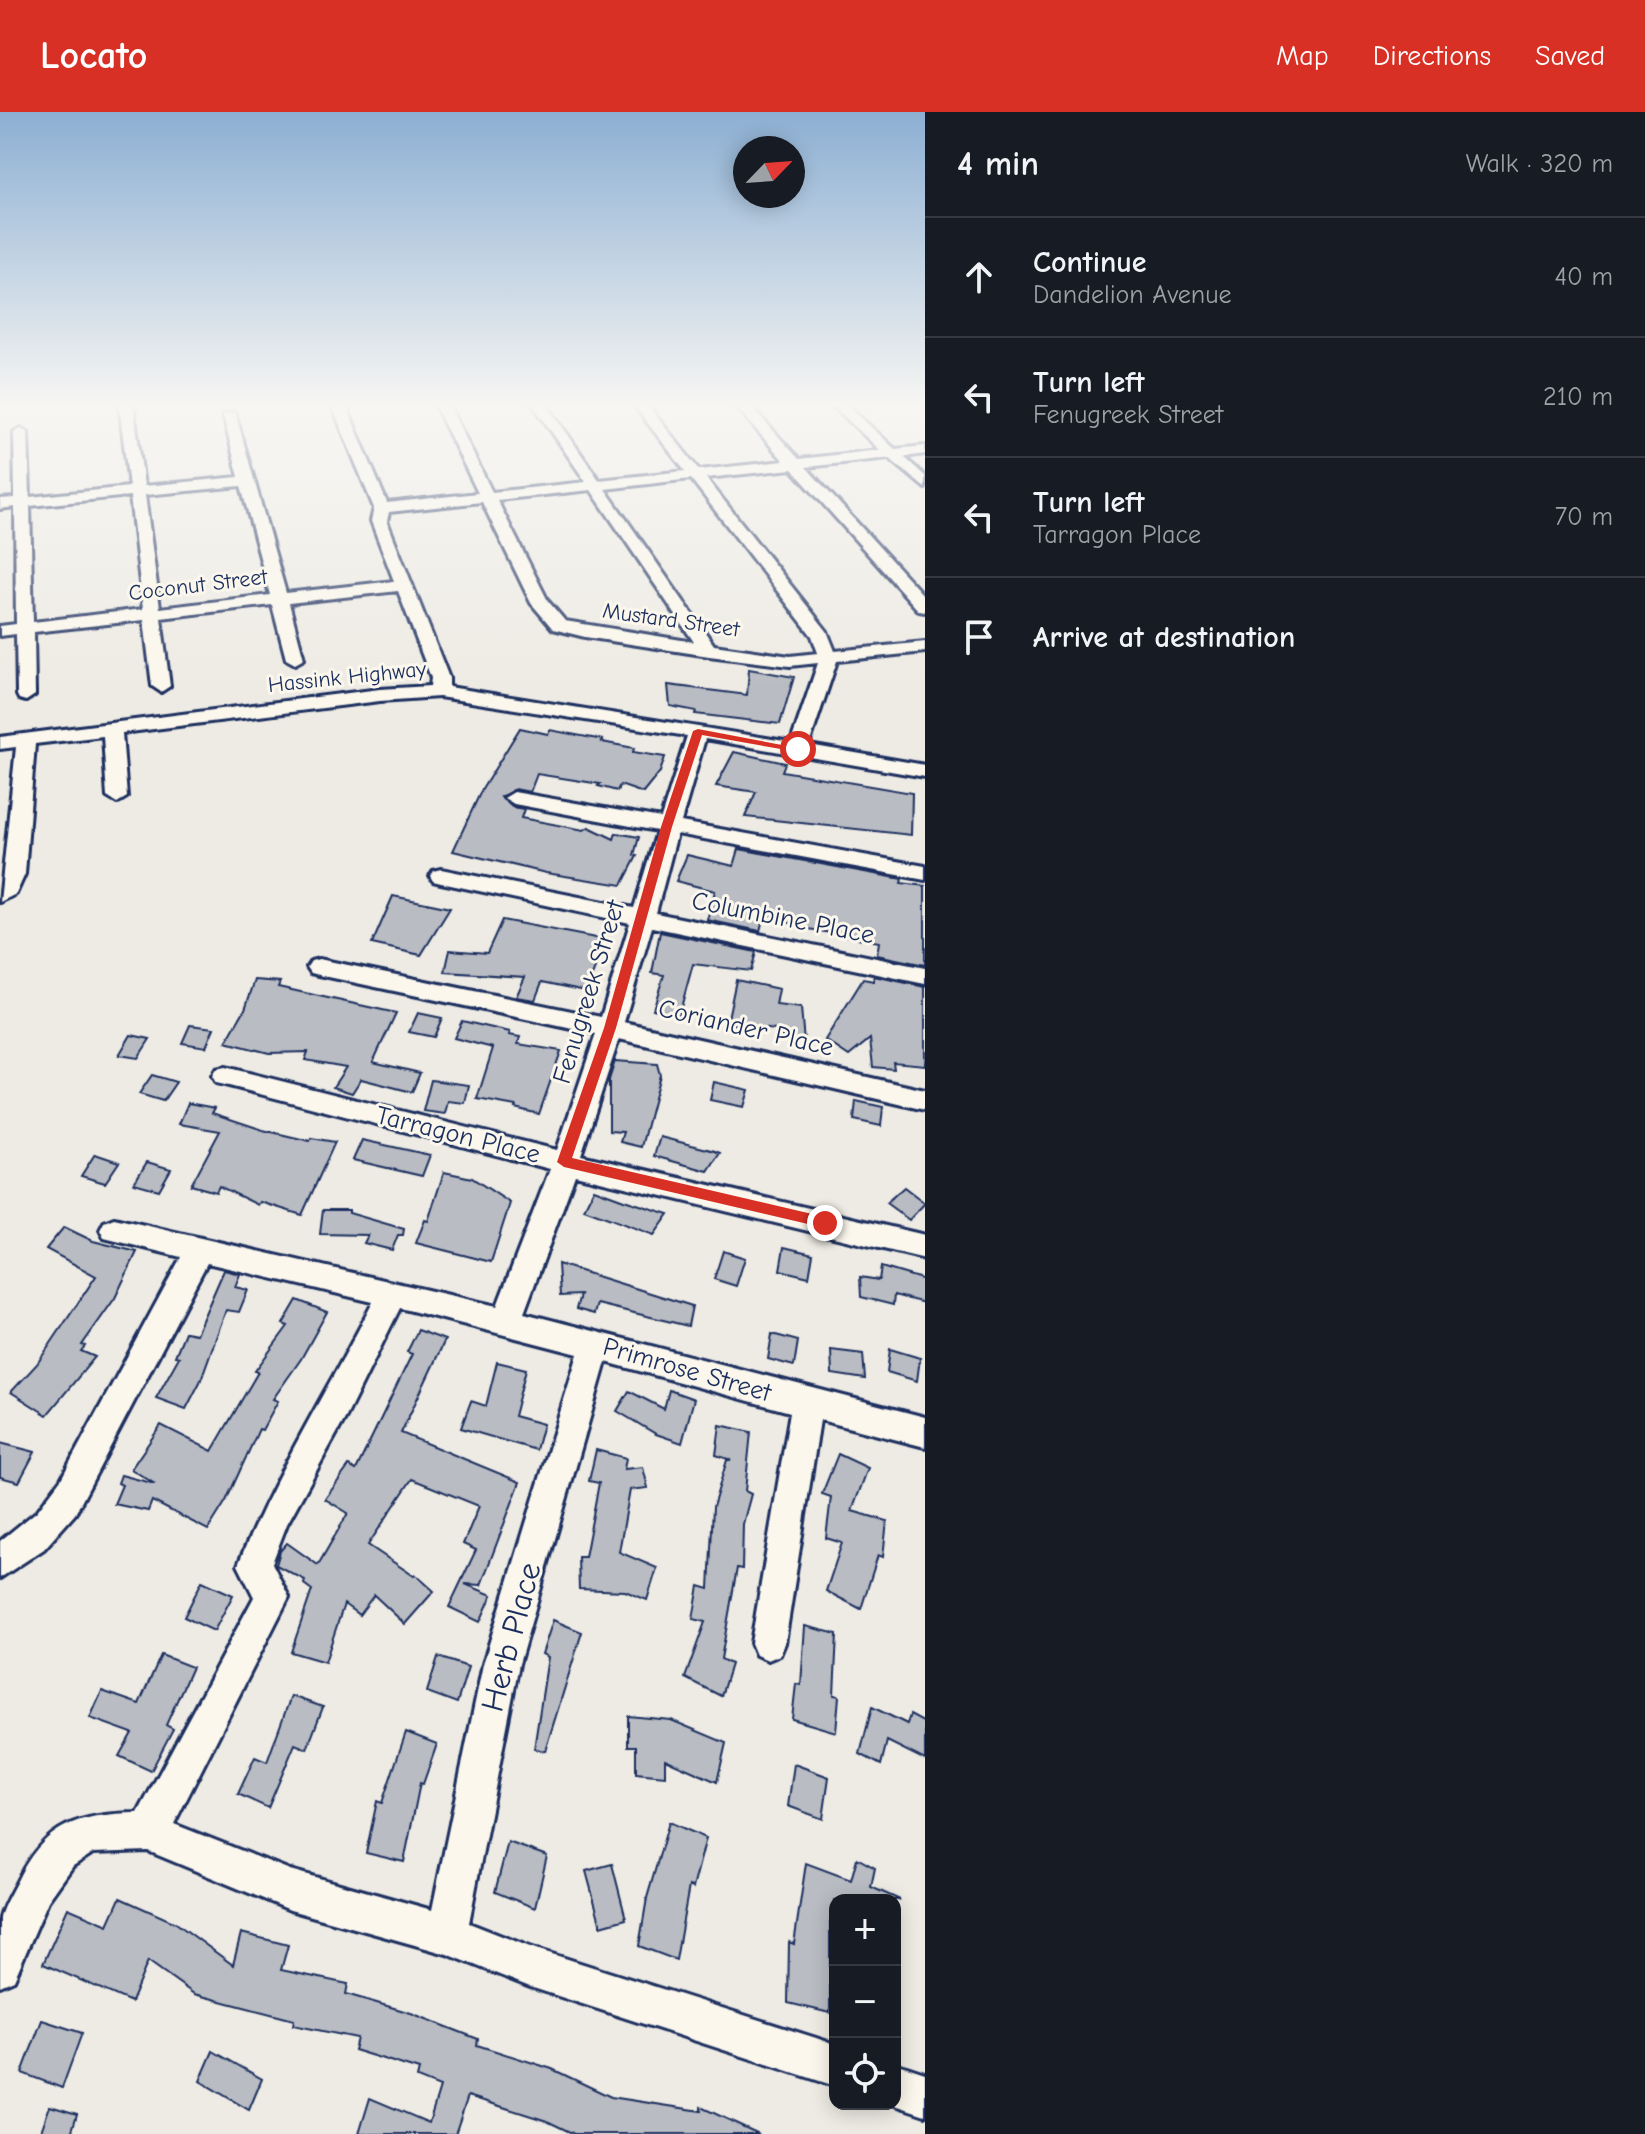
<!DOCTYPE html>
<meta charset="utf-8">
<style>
body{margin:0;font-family:"Comic Neue",sans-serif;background:#20242c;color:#f1f3f6}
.controls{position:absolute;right:24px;bottom:24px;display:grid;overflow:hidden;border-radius:16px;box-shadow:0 4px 20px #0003}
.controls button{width:72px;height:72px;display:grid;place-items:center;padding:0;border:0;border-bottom:2px solid #363941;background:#171b24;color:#f1f3f6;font:40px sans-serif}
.compass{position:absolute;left:733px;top:24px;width:72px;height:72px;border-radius:50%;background:#171b24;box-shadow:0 4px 20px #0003;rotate:65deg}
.stop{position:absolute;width:24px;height:24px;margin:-18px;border:6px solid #d93025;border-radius:50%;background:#fff}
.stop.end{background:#d93025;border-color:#fff;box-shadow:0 2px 8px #0008}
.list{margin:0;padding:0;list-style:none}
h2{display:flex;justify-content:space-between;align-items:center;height:104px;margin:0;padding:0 32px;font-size:34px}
h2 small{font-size:26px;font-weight:400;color:#9ea1a6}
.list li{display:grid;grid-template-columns:52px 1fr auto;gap:24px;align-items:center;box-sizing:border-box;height:120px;padding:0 32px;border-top:2px solid #363941}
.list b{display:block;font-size:30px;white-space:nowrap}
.list p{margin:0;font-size:26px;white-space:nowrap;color:#9ea1a6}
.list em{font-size:26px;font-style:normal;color:#9ea1a6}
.icon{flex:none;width:44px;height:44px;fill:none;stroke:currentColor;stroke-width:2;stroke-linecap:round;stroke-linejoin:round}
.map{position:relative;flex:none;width:925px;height:2022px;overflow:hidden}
header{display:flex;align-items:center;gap:48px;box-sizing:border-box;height:112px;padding:0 40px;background:#d93025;color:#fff}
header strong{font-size:38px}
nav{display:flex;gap:44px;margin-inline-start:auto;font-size:28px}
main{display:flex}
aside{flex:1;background:#171b24}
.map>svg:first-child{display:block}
.building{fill:#b9bcc3;stroke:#1b2f5e;stroke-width:2}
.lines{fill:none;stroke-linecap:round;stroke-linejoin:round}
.minor-casing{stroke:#1b2f5e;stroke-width:6}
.minor{fill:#fbf7ec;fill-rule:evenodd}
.route{fill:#d93025}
.labels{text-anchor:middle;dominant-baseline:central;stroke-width:6;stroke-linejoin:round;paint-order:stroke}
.far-street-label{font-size:22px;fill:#1b2f5e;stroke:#fbf7ec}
.street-label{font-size:26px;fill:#1b2f5e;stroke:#fbf7ec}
.near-street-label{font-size:32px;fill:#1b2f5e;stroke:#fbf7ec}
</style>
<header>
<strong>Locato</strong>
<nav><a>Map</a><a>Directions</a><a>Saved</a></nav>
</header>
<main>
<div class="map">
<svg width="925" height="2022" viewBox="0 0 925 2022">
<rect width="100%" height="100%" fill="#eeebe4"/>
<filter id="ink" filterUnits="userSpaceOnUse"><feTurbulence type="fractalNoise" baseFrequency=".0125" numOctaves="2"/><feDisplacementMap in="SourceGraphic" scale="16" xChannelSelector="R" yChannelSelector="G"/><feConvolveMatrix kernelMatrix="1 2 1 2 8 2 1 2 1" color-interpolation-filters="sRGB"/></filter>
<g filter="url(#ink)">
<g class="building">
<polygon points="749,557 794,565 780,612 695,602 696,599 670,594 668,573 747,583"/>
<polygon points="520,616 548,622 550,618 603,628 602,630 634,636 633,640 665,645 660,660 643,681 620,673 617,679 598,674 600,672 537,662 530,680 515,677 501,685 512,695 524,697 521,706 584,718 589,715 614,727 616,721 639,725 634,743 637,744 622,773 546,761 453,739 481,679"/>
<polygon points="734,640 785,651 782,659 912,681 911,723 745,705 756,680 716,674"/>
<polygon points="739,737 902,767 901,771 925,774 925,853 877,843 879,830 798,815 798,812 763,807 760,819 707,808 715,779 676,769 687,743 734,754"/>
<polygon points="393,784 450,796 421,843 372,832"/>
<polygon points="502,808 606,828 586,879 542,870 535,888 516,885 525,865 445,860 450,838 487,841"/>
<polygon points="660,820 756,840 751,859 693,852 679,903 653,897 664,863 652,861"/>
<polygon points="874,864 925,875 925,953 893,950 894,957 873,955 870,927 849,944 825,928 863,867 874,869"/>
<polygon points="255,868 280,870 278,875 396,901 373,950 420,961 412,980 361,967 352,981 333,975 346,955 305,948 308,940 269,941 226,930 245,897"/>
<polygon points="736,868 779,877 776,893 801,896 804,930 782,927 782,919 727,911"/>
<polygon points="418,901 442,906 434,925 409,920"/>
<polygon points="462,909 510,920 509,923 520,925 518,932 561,939 539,1002 515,996 516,994 477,987 493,936 454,926"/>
<polygon points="190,913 214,916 206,935 182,931"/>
<polygon points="131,923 150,927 138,946 119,943"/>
<polygon points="615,949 657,952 660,963 641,1035 620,1030 623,1020 609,1019 609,968"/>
<polygon points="152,963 176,970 163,989 139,982"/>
<polygon points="431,968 469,973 465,991 448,989 445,1002 423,999"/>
<polygon points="714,970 749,978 744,995 710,988"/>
<polygon points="856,989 883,995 881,1014 854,1008"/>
<polygon points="188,991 215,996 212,1001 263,1018 310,1029 311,1026 335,1030 302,1103 260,1090 258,1093 219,1074 216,1080 191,1073 220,1019 179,1012"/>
<polygon points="660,1025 715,1039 720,1041 708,1059 654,1044"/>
<polygon points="362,1028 430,1043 422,1064 353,1048"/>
<polygon points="95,1042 119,1050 105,1071 81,1064"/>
<polygon points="147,1050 171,1057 159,1078 134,1071"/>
<polygon points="444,1060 472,1066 510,1091 491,1150 416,1131 425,1108 428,1109"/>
<polygon points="904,1075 925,1091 909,1108 886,1091"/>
<polygon points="594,1077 624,1088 669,1102 654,1123 584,1097"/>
<polygon points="323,1098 349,1098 349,1101 404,1117 403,1123 398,1123 392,1138 364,1131 368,1123 320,1122"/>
<polygon points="64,1115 93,1129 137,1140 115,1186 82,1233 85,1234 81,1239 95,1245 47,1303 11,1280 37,1252 96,1164 46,1137"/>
<polygon points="784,1135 813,1142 809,1165 780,1158"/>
<polygon points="723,1139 745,1146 736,1174 714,1167"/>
<polygon points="558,1152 692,1194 688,1214 597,1192 594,1202 576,1197 580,1183 560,1184"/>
<polygon points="881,1155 925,1168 924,1191 894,1183 893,1193 861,1185 860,1165 879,1168"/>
<polygon points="224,1158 240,1162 235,1175 248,1178 239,1200 226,1198 200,1270 186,1297 156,1286 179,1245 175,1244 185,1220 196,1222"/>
<polygon points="297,1188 327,1200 301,1247 273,1287 278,1289 262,1318 259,1317 226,1389 208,1418 152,1389 148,1399 114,1392 122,1373 118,1371 121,1363 155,1372 131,1357 161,1313 212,1339 258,1260 255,1259 288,1214 283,1212"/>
<polygon points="418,1218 445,1228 401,1321 520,1370 481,1473 465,1472 492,1483 480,1510 449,1495 476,1438 463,1432 479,1394 412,1367 368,1433 414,1464 415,1462 434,1479 405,1512 374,1483 359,1503 344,1492 325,1550 291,1540 312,1478 304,1472 305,1468 276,1453 280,1439 287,1431 318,1453 348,1401 325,1387 349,1354 356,1358 412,1242 407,1240"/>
<polygon points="772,1222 798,1229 794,1254 768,1247"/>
<polygon points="890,1237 920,1246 917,1269 887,1260"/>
<polygon points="831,1238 863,1242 865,1267 832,1262"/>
<polygon points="497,1250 526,1257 514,1304 543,1312 536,1338 461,1316 471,1289 486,1294"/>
<polygon points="669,1278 694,1287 682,1331 656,1322 617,1299 629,1279 664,1297"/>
<polygon points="720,1313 751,1320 745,1379 751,1382 743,1412 742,1457 737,1456 721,1547 731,1552 721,1584 685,1566 705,1510 693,1507 699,1474 709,1477 713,1395 727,1348 731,1348 716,1343"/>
<polygon points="0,1331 35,1340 19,1370 0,1365"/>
<polygon points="596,1338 626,1346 624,1357 643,1355 648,1376 630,1378 619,1440 657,1456 647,1488 625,1479 579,1477 578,1445 585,1445 599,1371 589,1369"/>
<polygon points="838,1342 868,1356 852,1399 887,1409 883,1445 878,1443 861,1497 826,1479 842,1431 826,1426 831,1385 822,1382"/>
<polygon points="202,1469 233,1483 214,1519 184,1505"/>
<polygon points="553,1508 582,1520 545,1639 534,1637 548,1545 542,1542"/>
<polygon points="805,1514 837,1522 834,1583 839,1584 836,1620 792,1607 796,1572 801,1573"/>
<polygon points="161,1543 192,1555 166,1613 173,1617 151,1659 119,1644 132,1621 90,1606 102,1579 139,1592"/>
<polygon points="438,1545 468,1555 457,1591 427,1580"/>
<polygon points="291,1584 323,1595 307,1637 295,1632 268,1696 238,1682 255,1645 267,1650"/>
<polygon points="872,1595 907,1612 910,1603 925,1611 925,1648 887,1629 881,1653 860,1642"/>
<polygon points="628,1604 671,1608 726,1631 717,1670 665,1647 665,1664 636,1661 636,1634 628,1634"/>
<polygon points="406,1620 437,1632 423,1672 420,1671 404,1750 366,1741 377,1689 382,1691"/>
<polygon points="794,1652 829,1665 823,1707 788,1694"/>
<polygon points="669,1710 706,1726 693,1776 689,1774 676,1848 639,1834 647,1786"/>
<polygon points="508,1730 547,1744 535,1796 495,1780"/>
<polygon points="857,1746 875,1756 871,1775 900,1788 835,1788 835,1812 830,1810 830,1901 788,1891 789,1830 794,1832 806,1751 851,1768"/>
<polygon points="612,1752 626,1807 601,1814 586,1759"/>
<polygon points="120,1786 176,1811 233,1853 241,1821 288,1833 281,1858 348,1872 346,1882 411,1901 478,1927 477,1933 552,1957 611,1985 701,1999 701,1995 759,2022 574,2022 547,2009 468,1984 455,2022 359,2022 370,1986 429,2011 440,1975 417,1966 419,1958 354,1938 357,1926 293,1913 294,1908 194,1882 148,1849 131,1890 43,1852 68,1796 108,1813"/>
<polygon points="42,1908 82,1921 62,1976 22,1961"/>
<polygon points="213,1939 262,1967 249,1998 200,1969"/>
<polygon points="50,1994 77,2002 71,2022 40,2022"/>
</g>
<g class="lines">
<defs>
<g id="minor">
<path d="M119 291H133L144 374 239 365 223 303 235 300 286 481 394 469 371 409 374 396 331 291H345L387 391 478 381 434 291H448L492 380 586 370 532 291H546L599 368 685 359 632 291H646L699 358 784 349 733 291H748L799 347 880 338 830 291H845L895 337 925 334V342L904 345 925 364V376L889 346 806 355 925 485V500L919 499 792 357 706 366 827 519 835 539 925 530V540L837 549 809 633 925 653V665L705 627 681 710 925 754V768L677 722 656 801 925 856V872L652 815 624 910 925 978V998L619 927 581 1043 925 1123V1147L575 1063 524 1201 925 1305V1335L820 1308 785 1531 780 1543 768 1548 756 1543 751 1531 790 1300 606 1250 519 1552 469 1811 530 1835 835 1932V1974L530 1875 447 1842 290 1798 148 1739 93 1741 73 1754 48 1789 14 1868 0 1874C0 1853 0 1827 0 1806 3 1793 12 1779 18 1767 46 1711 80 1702 138 1701L254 1485 238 1453C274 1362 328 1278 373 1190L207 1151 75 1402 44 1437 0 1466V1429L37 1399 61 1367 181 1145 104 1126 100 1118 104 1110 114 1106 497 1194 550 1057 225 973 216 971 212 964 216 957 225 955 557 1038 596 922 319 863 311 861 307 855 311 849 319 847 601 905 630 811 441 771 433 769 430 764 433 759 441 757 634 796 657 719 514 692 504 686 514 680 661 706 687 624 439 585 380 589 122 621 127 685 117 691 107 685 103 624 35 632 25 762 16 782 0 790 16 635 0 637V625L380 577 430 574 431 566 398 479 289 491 304 547 295 552 286 547 272 493 161 506 170 574 161 580 152 574 144 508 34 520 35 583 26 589 19 587 17 583 16 522 0 524V514L16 512 15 395 0 397V387L15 386 14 320 21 316 28 320 30 385 129 375ZM691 367 812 524 818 541 790 544 714 533 605 377ZM241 374 270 483 160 496 145 383ZM591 378 694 530 565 509 548 489 497 388ZM130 384 143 497 33 510 30 394ZM482 390 531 491 553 517 585 525 709 544 790 554 818 551 791 630 449 575V566L387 409 389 400ZM400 1196 578 1242 483 1552 432 1798 290 1758 174 1712 289 1485 272 1451 287 1412 347 1303Z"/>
<polygon points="895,1951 925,1961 925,2003 892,1992 895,1992"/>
</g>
</defs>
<use href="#minor" class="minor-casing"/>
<use href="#minor" class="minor"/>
</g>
</g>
<linearGradient id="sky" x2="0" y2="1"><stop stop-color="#8cafd3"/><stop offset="0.51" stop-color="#f7f6f3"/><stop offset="1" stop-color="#f7f6f3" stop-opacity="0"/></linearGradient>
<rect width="925" height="574" fill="url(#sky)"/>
<polygon class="route" points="698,617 803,637 798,640 702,623 672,715 616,916 572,1046 825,1105 832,1111 825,1116 564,1055 557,1050 604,916 661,715 693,619"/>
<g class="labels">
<g class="far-street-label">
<text transform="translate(198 473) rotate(-7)">Coconut Street</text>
<text transform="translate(671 508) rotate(8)">Mustard Street</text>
<text transform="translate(347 565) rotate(-6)">Hassink Highway</text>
</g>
<g class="street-label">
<text transform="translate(783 806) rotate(11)">Columbine Place</text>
<text transform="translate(589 880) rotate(-73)">Fenugreek Street</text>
<text transform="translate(746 916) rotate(13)">Coriander Place</text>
<text transform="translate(458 1023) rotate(14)">Tarragon Place</text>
<text transform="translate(687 1258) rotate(16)">Primrose Street</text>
</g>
<g class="near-street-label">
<text transform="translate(511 1525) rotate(-75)">Herb Place</text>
</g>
</g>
</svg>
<div class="controls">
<button>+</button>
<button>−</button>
<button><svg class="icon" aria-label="locate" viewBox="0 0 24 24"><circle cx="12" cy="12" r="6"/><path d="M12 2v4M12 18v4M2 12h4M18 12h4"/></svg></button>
</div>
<svg class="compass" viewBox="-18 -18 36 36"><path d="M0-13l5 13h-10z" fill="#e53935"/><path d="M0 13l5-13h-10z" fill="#9ea1a6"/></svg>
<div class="stop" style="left:798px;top:637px"></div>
<div class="stop end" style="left:825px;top:1111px"></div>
</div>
<aside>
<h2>4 min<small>Walk · 320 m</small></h2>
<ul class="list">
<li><svg class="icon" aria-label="ahead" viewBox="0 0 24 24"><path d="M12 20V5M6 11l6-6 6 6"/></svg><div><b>Continue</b><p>Dandelion Avenue</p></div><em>40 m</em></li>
<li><svg class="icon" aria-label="left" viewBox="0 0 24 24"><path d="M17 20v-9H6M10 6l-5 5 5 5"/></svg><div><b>Turn left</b><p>Fenugreek Street</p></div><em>210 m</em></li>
<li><svg class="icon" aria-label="left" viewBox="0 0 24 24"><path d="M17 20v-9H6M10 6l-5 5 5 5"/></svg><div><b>Turn left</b><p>Tarragon Place</p></div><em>70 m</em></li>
<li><svg class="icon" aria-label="arrive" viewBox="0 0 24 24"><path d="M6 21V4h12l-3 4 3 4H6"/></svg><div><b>Arrive at destination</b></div></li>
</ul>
</aside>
</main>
